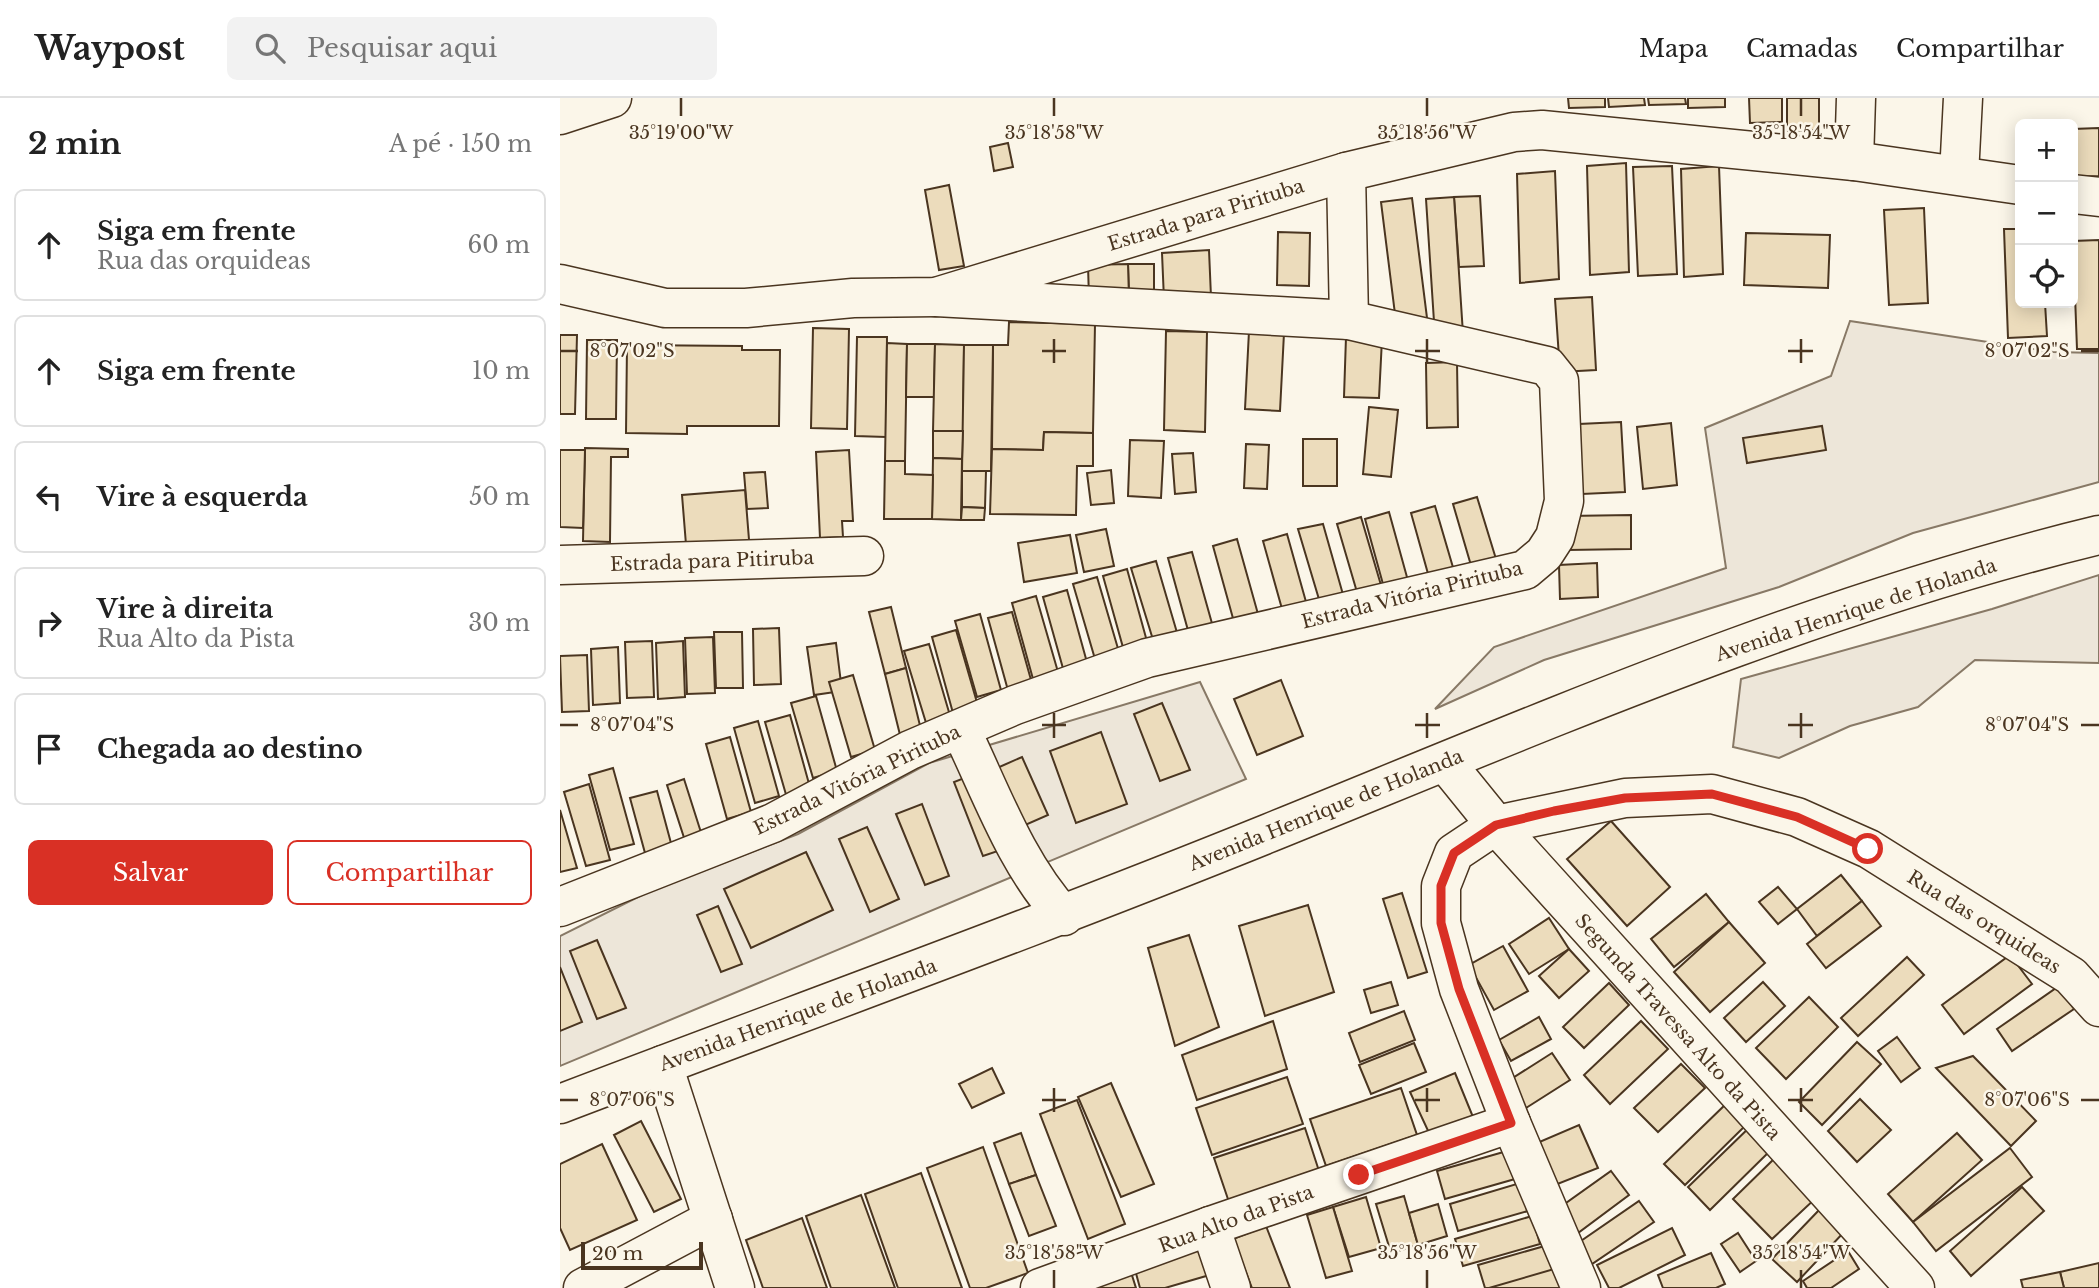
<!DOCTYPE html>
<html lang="pt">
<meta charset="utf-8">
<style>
body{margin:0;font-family:"Libre Baskerville",serif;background:#f2f2f2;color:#222}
.controls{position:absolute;right:21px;top:21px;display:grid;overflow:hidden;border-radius:10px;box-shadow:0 4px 18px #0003}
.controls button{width:63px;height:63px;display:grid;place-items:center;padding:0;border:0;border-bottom:2px solid #e0e0e0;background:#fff;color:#222;font:35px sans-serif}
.scale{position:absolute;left:21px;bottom:18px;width:122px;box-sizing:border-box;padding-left:7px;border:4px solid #4a3520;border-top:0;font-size:19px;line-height:24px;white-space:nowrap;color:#4a3520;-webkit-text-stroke:5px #fbf6e9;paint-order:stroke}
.stop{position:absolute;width:21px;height:21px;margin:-16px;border:5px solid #d93025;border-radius:50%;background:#fff}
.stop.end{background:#d93025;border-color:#fff;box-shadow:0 2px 7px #0008}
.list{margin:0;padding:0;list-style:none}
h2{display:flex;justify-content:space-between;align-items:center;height:91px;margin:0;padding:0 28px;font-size:30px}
h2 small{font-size:23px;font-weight:400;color:#767676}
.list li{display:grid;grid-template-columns:46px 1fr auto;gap:21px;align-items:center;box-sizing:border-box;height:112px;margin:0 14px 14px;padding:0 14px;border:2px solid #e0e0e0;border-radius:10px}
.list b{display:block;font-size:26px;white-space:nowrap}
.list p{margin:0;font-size:23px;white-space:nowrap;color:#767676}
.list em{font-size:23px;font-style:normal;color:#767676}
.actions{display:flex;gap:14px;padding:21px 28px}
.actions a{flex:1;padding:16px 0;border:2px solid #d93025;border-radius:10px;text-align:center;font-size:24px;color:#d93025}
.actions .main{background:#d93025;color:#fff}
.icon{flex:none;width:38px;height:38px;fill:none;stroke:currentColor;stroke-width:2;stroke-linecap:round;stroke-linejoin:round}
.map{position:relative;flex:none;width:1539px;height:1190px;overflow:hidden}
header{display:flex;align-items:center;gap:42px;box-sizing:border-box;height:98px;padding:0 35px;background:#fff;border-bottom:2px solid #e0e0e0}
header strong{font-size:33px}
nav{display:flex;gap:38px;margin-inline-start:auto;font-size:24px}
.search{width:490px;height:63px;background:#f2f2f2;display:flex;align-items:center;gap:18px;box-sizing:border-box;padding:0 24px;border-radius:10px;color:#767676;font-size:26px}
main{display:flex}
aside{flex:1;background:#fff}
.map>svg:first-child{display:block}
.green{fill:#ede6d9;stroke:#887966;stroke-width:2}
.building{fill:#ecdcbc;stroke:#4a3520;stroke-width:2}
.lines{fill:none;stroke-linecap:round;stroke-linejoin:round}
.minor-casing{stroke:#4a3520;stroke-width:41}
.major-casing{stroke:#4a3520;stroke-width:41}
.minor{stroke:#fbf6e9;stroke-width:38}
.major{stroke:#fbf6e9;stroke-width:38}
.route{stroke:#d93025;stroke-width:9}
.ticks{fill:none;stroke:#4a3520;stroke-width:2.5}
.labels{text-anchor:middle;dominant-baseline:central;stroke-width:5;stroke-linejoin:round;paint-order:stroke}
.street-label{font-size:19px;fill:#4a3520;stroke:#fbf6e9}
.ticks-label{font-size:18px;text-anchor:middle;fill:#4a3520;stroke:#fbf6e9;stroke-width:5;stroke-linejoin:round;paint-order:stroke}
</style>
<header>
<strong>Waypost</strong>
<div class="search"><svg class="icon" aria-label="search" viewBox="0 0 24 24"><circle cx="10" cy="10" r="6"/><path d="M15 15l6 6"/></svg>Pesquisar aqui</div>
<nav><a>Mapa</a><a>Camadas</a><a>Compartilhar</a></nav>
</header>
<main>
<aside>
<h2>2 min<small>A pé · 150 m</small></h2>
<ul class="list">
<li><svg class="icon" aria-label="ahead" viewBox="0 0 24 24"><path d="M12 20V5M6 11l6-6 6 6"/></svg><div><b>Siga em frente</b><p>Rua das orquideas</p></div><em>60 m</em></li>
<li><svg class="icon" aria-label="ahead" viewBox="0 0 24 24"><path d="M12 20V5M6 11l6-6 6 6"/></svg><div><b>Siga em frente</b></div><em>10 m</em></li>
<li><svg class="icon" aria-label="left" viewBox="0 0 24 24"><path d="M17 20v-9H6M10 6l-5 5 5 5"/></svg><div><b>Vire à esquerda</b></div><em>50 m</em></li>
<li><svg class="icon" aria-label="right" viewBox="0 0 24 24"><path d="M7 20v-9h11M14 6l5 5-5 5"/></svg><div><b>Vire à direita</b><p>Rua Alto da Pista</p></div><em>30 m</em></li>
<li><svg class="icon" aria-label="arrive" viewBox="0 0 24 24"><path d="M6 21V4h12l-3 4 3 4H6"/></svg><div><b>Chegada ao destino</b></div></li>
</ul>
<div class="actions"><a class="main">Salvar</a><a>Compartilhar</a></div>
</aside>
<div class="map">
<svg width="1539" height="1190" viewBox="0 0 1539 1190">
<rect width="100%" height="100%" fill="#fbf6e9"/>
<g class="green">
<polygon points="1290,223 1493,254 1539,255 1539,384 1353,435 1219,489 984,562 875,611 934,549 1166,470 1145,330 1271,278"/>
<polygon points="1539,477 1539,565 1415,562 1358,609 1290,628 1219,660 1173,649 1181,581 1432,511"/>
<polygon points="640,584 686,681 0,968 0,838 86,795 238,736 369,665"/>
</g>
<g class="building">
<polygon points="1008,0 1045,0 1045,9 1009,10"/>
<polygon points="1048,0 1084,0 1085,7 1049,9"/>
<polygon points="1088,0 1125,0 1126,6 1089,7"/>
<polygon points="1128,0 1165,0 1165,9 1128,10"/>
<polygon points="1189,0 1222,0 1222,24 1190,25"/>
<polygon points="1227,0 1259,0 1259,32 1227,33"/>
<polygon points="1539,30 1539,78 1513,79 1513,31"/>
<polygon points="448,45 453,69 434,73 430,49"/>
<polygon points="1066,65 1069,174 1030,177 1027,68"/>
<polygon points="1112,68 1117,176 1078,178 1073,69"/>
<polygon points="1159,68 1163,176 1124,179 1121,71"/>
<polygon points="995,73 999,181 960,185 957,76"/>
<polygon points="389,87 404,168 379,172 365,92"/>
<polygon points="920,98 924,168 899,169 894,99"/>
<polygon points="894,99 903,236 875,239 866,101"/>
<polygon points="852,100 867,220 836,224 821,104"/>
<polygon points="1364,110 1368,205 1329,207 1324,112"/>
<polygon points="1444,131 1460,131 1460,205 1485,205 1487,238 1448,240"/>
<polygon points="718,134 750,135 749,188 717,187"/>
<polygon points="1186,135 1270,137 1268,190 1184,187"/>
<polygon points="1539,142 1539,251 1517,251 1513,143"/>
<polygon points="649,152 651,199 604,202 602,155"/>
<polygon points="568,166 594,166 594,200 569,200"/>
<polygon points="568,166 569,200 529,201 528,167"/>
<polygon points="1032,199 1036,272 1000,274 995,201"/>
<polygon points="449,224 535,226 533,335 484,334 483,352 432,351 433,247 448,247"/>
<polygon points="253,230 289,231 287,331 251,330"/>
<polygon points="606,233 647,234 645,334 604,332"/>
<polygon points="689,233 724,235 720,313 685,311"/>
<polygon points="0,237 17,237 15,316 0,316"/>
<polygon points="297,239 327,239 326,339 295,338"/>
<polygon points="786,239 822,241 819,300 784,299"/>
<polygon points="27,242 57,242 56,321 26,321"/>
<polygon points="327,245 347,246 345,363 325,363"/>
<polygon points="347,246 375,246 374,299 346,299"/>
<polygon points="375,246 404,247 403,333 373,333"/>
<polygon points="67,247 182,248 182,252 220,252 219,328 127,328 127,336 66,335"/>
<polygon points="404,247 433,247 431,373 402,373"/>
<polygon points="897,264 898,329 867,330 866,265"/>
<polygon points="809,309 838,312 831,379 803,376"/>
<polygon points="1061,324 1065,394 1022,396 1019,326"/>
<polygon points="1111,325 1117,387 1083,391 1077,329"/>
<polygon points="1262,328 1266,352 1187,365 1183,340"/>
<polygon points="373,333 403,333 402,361 373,360"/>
<polygon points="484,334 533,335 533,368 517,368 516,417 430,416 432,351 483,352"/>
<rect x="743" y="341" width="34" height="47"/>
<polygon points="570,342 604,343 601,400 568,398"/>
<polygon points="686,346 709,347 707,391 684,390"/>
<polygon points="25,350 68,351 68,359 51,359 50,444 23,443"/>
<polygon points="0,352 25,352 23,430 0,429"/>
<polygon points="289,352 293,423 282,423 283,439 260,440 256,354"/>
<polygon points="633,355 636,394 615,396 612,356"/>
<polygon points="373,360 402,361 401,422 372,421"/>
<polygon points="325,363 345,363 345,376 373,377 372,421 324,421"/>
<polygon points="551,372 554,405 531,407 527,375"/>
<polygon points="402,373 426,373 425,410 402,409"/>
<polygon points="205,374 208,410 187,411 184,375"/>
<polygon points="185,392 190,454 127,459 122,397"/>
<polygon points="917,399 940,474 915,481 893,406"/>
<polygon points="875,408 897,483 872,490 851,415"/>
<polygon points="402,409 425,410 424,422 401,422"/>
<polygon points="829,414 850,490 826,497 805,421"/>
<polygon points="1071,417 1071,451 1008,452 1007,418"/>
<polygon points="801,419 823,494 799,501 777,426"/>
<polygon points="763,426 784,500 761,508 738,431"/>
<polygon points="546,431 554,468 524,474 516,437"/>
<polygon points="727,436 748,511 724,518 703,443"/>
<polygon points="510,437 517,475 464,484 458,445"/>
<polygon points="677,441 698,516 674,524 653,448"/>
<polygon points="632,454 653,529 629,536 608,460"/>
<polygon points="596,463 618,538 594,545 571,470"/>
<polygon points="1037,465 1038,499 1000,501 999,467"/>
<polygon points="567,471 588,547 564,553 543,478"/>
<polygon points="537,479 559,554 535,561 513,486"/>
<polygon points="507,492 528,568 504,574 483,499"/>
<polygon points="476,498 498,574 473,581 452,505"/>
<polygon points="331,509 346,570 325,576 309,514"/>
<polygon points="452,514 473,589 449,596 428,520"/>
<polygon points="420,516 441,592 417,599 395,523"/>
<polygon points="219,530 221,586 194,587 193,531"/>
<polygon points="396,532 418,608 393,615 372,539"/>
<polygon points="154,534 182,534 183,590 156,590"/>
<polygon points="153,539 155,595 127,596 125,540"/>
<polygon points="92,543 94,599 67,600 65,544"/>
<polygon points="123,543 125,599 98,601 96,545"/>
<polygon points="276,545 282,593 254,597 247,549"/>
<polygon points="369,546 391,621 367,628 344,553"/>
<polygon points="58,549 60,605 33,607 31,551"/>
<polygon points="27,557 29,613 2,614 0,558"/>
<polygon points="346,570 363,640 342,645 325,576"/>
<polygon points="293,577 315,652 291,659 269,584"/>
<polygon points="721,582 743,638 697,657 674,601"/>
<polygon points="256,598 277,673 253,680 231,605"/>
<polygon points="602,605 630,672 600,683 574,616"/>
<polygon points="230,617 251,693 227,700 205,624"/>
<polygon points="198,623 219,698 195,705 174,630"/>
<polygon points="541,634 567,706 516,725 490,653"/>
<polygon points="170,639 191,714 167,721 146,646"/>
<polygon points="462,659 488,717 463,728 437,670"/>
<polygon points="53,670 74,746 50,752 29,677"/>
<polygon points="412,677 441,752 423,758 394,684"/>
<polygon points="124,681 145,747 128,752 107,687"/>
<polygon points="29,686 50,762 26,768 4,694"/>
<polygon points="97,693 115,760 88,766 70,700"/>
<polygon points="362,706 389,778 365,787 336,716"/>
<polygon points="0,712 17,770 0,774"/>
<polygon points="1051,723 1110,789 1067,828 1007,761"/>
<polygon points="307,729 339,801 310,814 279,741"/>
<polygon points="246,754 273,812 191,850 164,791"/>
<polygon points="1281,777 1302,803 1257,838 1237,811"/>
<polygon points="1218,789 1237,811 1218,826 1199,804"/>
<polygon points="842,795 867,874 848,880 823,801"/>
<polygon points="1146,796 1169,824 1114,869 1091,841"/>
<polygon points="1302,803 1321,828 1266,870 1247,846"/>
<polygon points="748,807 774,894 705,918 679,828"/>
<polygon points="158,808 182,866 161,874 137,817"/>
<polygon points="989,820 1009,851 969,876 949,846"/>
<polygon points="1169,824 1205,865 1150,914 1114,874"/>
<polygon points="629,837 659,929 615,948 588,850"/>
<polygon points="37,842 66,910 37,921 10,853"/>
<polygon points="943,848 968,893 934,912 909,867"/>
<polygon points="1009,851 1029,873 999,900 979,878"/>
<polygon points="1450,857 1472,886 1404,936 1382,907"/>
<polygon points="1347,859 1364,877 1298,938 1281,920"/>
<polygon points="0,869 22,924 0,933"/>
<polygon points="831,884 838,907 811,915 804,892"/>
<polygon points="1203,884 1225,908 1186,944 1164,920"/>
<polygon points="1049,885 1069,907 1024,950 1003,929"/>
<polygon points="1499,888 1514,911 1452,953 1437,931"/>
<polygon points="1249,899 1278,929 1226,981 1196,950"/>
<polygon points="844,913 855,942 800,964 789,935"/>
<polygon points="979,919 991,941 951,963 939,942"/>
<polygon points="713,923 727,971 637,1002 622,957"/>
<polygon points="1081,923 1108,951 1050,1006 1024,977"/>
<polygon points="1337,939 1360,970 1341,984 1318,953"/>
<polygon points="1297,944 1321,966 1262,1027 1239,1004"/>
<polygon points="854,945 866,974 811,996 799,967"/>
<polygon points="992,955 1010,982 966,1010 948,983"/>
<polygon points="1413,958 1476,1023 1451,1048 1376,970"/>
<polygon points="1121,966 1145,990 1098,1034 1074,1010"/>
<polygon points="432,970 444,995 412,1010 399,986"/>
<polygon points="895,975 913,1019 870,1037 850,994"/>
<polygon points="727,979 743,1026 652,1057 636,1010"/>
<polygon points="551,985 594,1086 561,1099 518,999"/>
<polygon points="841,990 857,1037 766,1068 750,1021"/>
<polygon points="1300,1001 1331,1032 1297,1064 1268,1033"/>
<polygon points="517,1002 565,1126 528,1141 480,1016"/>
<polygon points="1168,1004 1188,1025 1125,1087 1104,1066"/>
<polygon points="81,1023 121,1101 94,1114 54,1037"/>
<polygon points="1194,1025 1216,1047 1150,1112 1128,1089"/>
<polygon points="1019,1027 1038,1070 995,1087 977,1045"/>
<polygon points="745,1030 760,1076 670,1107 654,1060"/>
<polygon points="461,1035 476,1077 449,1086 434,1045"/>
<polygon points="1397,1035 1422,1062 1353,1124 1328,1096"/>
<polygon points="42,1046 77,1122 10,1152 0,1130 0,1066"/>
<polygon points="423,1049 468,1175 426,1190 410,1190 367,1070"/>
<polygon points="1450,1050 1472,1079 1376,1153 1353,1124"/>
<polygon points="954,1051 962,1079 885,1101 877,1073"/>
<polygon points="1217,1058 1257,1099 1212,1141 1173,1101"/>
<polygon points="1051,1073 1069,1097 1018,1135 999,1110"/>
<polygon points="361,1075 402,1190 338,1190 305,1096"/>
<polygon points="476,1077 496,1128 469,1138 449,1086"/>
<polygon points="967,1083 975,1111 898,1133 890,1106"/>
<polygon points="1462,1089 1484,1113 1411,1178 1390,1153"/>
<polygon points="301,1097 335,1190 271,1190 246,1118"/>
<polygon points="844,1098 858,1147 831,1155 816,1106"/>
<polygon points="806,1099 821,1150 789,1159 773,1109"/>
<polygon points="1079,1103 1094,1124 1032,1166 1018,1145"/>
<polygon points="878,1106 887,1138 858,1147 849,1115"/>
<polygon points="773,1109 792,1173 766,1180 747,1117"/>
<polygon points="1261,1110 1285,1133 1237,1184 1212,1161"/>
<polygon points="972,1118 980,1146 903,1168 895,1141"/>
<polygon points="242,1120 267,1190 203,1190 186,1142"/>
<polygon points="706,1128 730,1190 692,1190 673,1141"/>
<polygon points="1112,1130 1125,1157 1059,1190 1049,1190 1037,1167"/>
<polygon points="1178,1135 1196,1163 1180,1174 1161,1146"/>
<polygon points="995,1145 1003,1173 944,1190 925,1190 918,1167"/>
<polygon points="644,1149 653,1176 605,1190 580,1190 574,1168"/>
<polygon points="1288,1153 1299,1171 1271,1190 1247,1190 1243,1183"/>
<polygon points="1151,1155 1165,1186 1156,1190 1103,1190 1098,1177"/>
<polygon points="1539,1165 1539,1190 1504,1190 1500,1174"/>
<polygon points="1001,1169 1008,1190 929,1190"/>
<polygon points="570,1171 576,1190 506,1190"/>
<polygon points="1500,1174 1504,1190 1463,1190 1461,1182"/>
</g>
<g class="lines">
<defs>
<g id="minor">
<polyline points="0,17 52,0"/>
<polyline points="1294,63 1296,0"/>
<polyline points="786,74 789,222"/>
<polyline points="1399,77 1403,0"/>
<polyline points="1513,96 1539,99"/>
<polyline points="0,186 105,210 186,210 293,200 376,199 786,74 954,34 982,32 1294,63 1460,87"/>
<polyline points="0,467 304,458"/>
<path d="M401 632C431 694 456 766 504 818"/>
<polyline points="0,809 213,725 350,652 455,607 587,560 965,472 984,456 995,439 1004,403 999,283 987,268 789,222 376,199"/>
<polyline points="103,967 175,1190"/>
<polyline points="650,1128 671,1190"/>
<polyline points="23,1190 153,1121"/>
<polyline points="480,1190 650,1128 951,1025"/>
<polyline points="1021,1190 951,1025 899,891 881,825 881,788 894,755 936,727 1065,700 1152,696 1237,719 1309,751 1511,878 1539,909"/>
</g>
<g id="major">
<polyline points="885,664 936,727 1355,1190"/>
<path d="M0 1006C236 916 474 830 709 735 981 625 1253 506 1539 437"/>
</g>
</defs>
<use href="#minor" class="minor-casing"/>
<use href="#major" class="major-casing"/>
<use href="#minor" class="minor"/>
<use href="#major" class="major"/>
</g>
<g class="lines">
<polyline class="route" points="799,1077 951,1025 899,891 881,825 881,788 894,755 936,727 994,713 1065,700 1152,696 1237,719 1308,751"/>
</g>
<path class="ticks" d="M121 0V18M494 0V18M867 0V18M1241 0V18M494 241V265M867 241V265M1241 241V265M0 253H18M482 253H506M855 253H880M1228 253H1253M1521 253H1539M494 615V640M867 615V640M1241 615V640M0 627H18M482 627H506M855 627H880M1228 627H1253M1521 627H1539M494 990V1014M867 990V1014M1241 990V1014M0 1002H18M482 1002H506M855 1002H880M1228 1002H1253M1521 1002H1539M494 1172V1190M867 1172V1190M1241 1172V1190"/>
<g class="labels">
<g class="street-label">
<text transform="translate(646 117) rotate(-17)">Estrada para Pirituba</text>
<text transform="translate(152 463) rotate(-2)">Estrada para Pitiruba</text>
<text transform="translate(852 497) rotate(-14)">Estrada Vitória Pirituba</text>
<text transform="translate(1296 512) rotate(-18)">Avenida Henrique de Holanda</text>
<text transform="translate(297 682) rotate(-26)">Estrada Vitória Pirituba</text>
<text transform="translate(766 712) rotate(-22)">Avenida Henrique de Holanda</text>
<text transform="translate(1424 824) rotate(32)">Rua das orquideas</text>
<text transform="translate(238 917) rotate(-20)">Avenida Henrique de Holanda</text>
<text transform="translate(1118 929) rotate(48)">Segunda Travessa Alto da Pista</text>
<text transform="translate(676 1121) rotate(-20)">Rua Alto da Pista</text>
</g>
</g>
<g class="ticks-label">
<text x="121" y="41">35°19'00"W</text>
<text x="494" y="41">35°18'58"W</text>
<text x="867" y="41">35°18'56"W</text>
<text x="1241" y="41">35°18'54"W</text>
<text x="72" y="259">8°07'02"S</text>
<text x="1467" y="259">8°07'02"S</text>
<text x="72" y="633">8°07'04"S</text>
<text x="1467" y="633">8°07'04"S</text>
<text x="72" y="1008">8°07'06"S</text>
<text x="1467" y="1008">8°07'06"S</text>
<text x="494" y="1161">35°18'58"W</text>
<text x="867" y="1161">35°18'56"W</text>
<text x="1241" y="1161">35°18'54"W</text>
</g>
</svg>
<div class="controls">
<button>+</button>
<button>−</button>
<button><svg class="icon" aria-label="locate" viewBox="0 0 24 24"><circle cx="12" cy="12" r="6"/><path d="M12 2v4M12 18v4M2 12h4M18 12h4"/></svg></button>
</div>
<div class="scale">20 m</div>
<div class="stop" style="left:1308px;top:751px"></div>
<div class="stop end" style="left:799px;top:1077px"></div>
</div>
</main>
